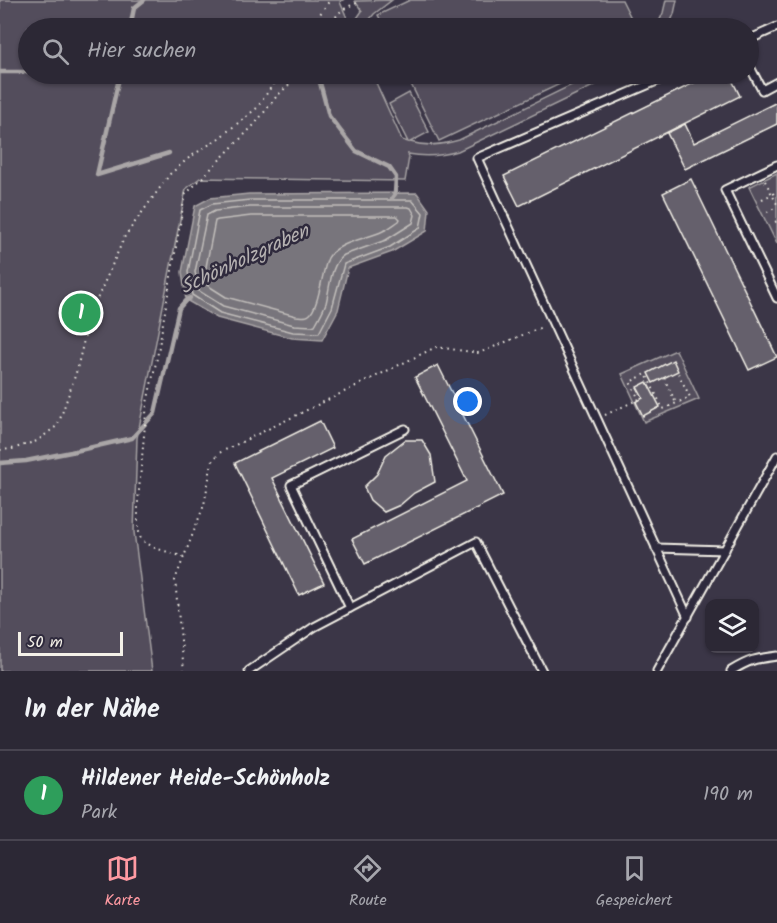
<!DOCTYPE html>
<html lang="de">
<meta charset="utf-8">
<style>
body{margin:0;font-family:Kalam,sans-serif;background:#34303d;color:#f1f3f6}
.controls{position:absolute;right:18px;bottom:18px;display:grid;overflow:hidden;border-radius:12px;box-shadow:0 2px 4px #0004}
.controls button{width:54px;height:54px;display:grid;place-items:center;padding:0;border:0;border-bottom:2px solid #484450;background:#2c2835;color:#f1f3f6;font:30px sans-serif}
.scale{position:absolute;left:18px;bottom:15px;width:105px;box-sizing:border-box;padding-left:6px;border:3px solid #f4f1e8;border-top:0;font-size:16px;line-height:21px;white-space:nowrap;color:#f4f1e8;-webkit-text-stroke:4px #2f2a3d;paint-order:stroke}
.you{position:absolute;left:468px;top:402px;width:21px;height:21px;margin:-15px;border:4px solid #fff;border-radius:50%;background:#1a73e8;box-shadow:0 0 0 9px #1a73e833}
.badge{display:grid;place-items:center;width:39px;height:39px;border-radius:50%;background:#ff9aa2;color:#fff;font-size:20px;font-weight:700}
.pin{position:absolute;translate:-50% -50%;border:3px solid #fff;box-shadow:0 2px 6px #0006}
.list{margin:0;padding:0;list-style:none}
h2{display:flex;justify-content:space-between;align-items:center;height:78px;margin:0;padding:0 24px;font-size:26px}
h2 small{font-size:20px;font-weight:400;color:#a6a6ad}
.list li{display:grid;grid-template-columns:39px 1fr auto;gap:18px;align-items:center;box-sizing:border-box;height:90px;padding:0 24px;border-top:2px solid #484450}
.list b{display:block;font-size:22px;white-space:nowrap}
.list p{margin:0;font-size:20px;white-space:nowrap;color:#a6a6ad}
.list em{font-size:20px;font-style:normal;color:#a6a6ad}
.icon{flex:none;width:33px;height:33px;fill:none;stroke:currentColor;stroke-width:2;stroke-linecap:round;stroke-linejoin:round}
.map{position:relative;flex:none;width:777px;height:671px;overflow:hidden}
.search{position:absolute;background:#2c2835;box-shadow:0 2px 4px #0004;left:18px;right:18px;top:18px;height:66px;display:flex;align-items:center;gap:15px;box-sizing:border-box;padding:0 21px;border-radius:33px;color:#a6a6ad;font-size:22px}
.sheet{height:168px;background:#2c2835}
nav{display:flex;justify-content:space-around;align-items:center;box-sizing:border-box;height:84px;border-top:2px solid #484450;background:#2c2835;font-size:16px;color:#a6a6ad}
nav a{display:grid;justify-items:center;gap:3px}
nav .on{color:#ff9aa2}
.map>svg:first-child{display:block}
.green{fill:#534e5c;stroke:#a4a0a2;stroke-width:1.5}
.water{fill:#78747b;stroke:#aaa6a7;stroke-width:1.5}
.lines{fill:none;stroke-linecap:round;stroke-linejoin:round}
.shore{stroke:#c2bfbc;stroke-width:1.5}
.stream{stroke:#aaa6a7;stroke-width:4.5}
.building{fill:#65616c;stroke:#f4f1e8;stroke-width:1.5}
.service-casing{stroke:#f4f1e8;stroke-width:11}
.path{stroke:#f4f1e8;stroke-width:2;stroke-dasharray:1.5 4.5;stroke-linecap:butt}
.service{stroke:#2f2a3d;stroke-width:7}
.labels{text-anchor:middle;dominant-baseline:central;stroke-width:5;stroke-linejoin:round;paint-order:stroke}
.water-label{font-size:20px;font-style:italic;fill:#b6b2b2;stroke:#2f2a3d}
</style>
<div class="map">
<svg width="777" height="671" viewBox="0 0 777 671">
<rect width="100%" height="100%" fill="#3b3647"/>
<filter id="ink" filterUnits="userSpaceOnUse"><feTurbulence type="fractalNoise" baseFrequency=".0167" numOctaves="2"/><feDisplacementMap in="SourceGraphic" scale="12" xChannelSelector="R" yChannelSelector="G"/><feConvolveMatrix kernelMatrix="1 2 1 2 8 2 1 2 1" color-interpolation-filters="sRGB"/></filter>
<g filter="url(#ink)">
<g class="green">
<path d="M0 0H343L340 2 351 27 362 11 355 1 392 0 374 14 363 28H28V74H372L402 140 408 142 389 104 409 93 429 132 410 142C427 147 442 145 459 140L594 74H618L458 151C442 156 425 157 408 154L409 157 405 181 200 178 186 189 137 438 134 532 152 671H0Z"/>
<polygon points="410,0 622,0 636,28 385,28 378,15"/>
<polygon points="666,0 677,0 674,14 668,28 656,28 663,13"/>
<polygon points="406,74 581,74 439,141"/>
<polygon points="777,173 777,244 749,187"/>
<polygon points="676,350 699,399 644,422 622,374"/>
</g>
<polygon class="water" points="417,193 429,210 427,231 392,252 348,268 338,310 322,340 292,338 217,318 186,300 182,272 195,206 210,198 249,194"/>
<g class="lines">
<g class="shore">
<polygon points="250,200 412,200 423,213 420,228 390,247 344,264 332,308 319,333 293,332 220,313 192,295 188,272 200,210 212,204"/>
<path d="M250 207H408L411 208 415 215 413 223 386 240 344 255C330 264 330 288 326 303 323 311 319 318 315 325L312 326 294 325 223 306 199 291 195 272 207 215 215 211Z"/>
<path d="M251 216H397L400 219 399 221C393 225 388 229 383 231 367 239 337 242 328 258 322 270 319 308 309 315 306 318 299 316 296 316L226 297 207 285 205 272 215 221 218 220Z"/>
</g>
<g class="stream">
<polyline points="130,28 134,8 144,0"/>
<polyline points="325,28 326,23"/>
<polyline points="0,72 28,72"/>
<polyline points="120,74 97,175 169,153"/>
<polyline points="319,74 319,79 329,116 356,151 389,167 396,177 395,194 392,198"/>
<polyline points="0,463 26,461 71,452 132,438 155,413 179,308 186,300 190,298"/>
</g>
</g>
<g class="building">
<polygon points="712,74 729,74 740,96 519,206 504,176"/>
<polygon points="777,102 777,124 685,169 667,133 685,124 694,143"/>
<polygon points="691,179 777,357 749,370 663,193"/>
<polygon points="673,360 678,371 653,383 648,373"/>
<polygon points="438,365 503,495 365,564 352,539 467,481 415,377"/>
<polygon points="647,382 660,407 643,416 636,402 643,398 637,387"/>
<polygon points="320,421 333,448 272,478 324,583 299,595 235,463"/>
<polygon points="405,440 422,440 431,455 435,482 414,493 400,505 384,512 370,500 364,487 377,474 386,455"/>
</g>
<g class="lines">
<defs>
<g id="service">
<polyline points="748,40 777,27"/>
<polyline points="748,63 762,90 777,82"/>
<polyline points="673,74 477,158 688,617"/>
<polyline points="777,165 725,190 777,298"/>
<polyline points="656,548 725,550"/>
<polyline points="350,608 291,485 405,429"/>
<polyline points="249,671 314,627 476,542 542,671"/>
<polyline points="657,671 777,456"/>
<path d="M731 671C751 659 755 659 777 656"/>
</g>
</defs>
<use href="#service" class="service-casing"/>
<g class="path">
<polyline points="310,28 330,0"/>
<path d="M331 28C336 13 341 9 357 3"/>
<polyline points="765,181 777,204"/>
<polyline points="762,199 777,192"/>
<polyline points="767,212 777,207"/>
<polyline points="775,222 777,221"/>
<polyline points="664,378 676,403"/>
<polyline points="605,415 639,399 630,382 646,374 663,409 690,397 677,371"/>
<polyline points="0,450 12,449 37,441 58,425 76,373 90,315 125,236 170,174 190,157 219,138 257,108 280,74"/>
<polyline points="184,557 155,548 141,540 138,528 138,501 147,403 157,358 185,195 255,124 276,97 300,74"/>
<polyline points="184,671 175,580 204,505 212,462 219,453 436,347 479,353 542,327"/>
</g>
<use href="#service" class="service"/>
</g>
</g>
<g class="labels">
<g class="water-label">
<text transform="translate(245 260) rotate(-25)">Schönholzgraben</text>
</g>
</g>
</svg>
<div class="controls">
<button><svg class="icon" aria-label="layers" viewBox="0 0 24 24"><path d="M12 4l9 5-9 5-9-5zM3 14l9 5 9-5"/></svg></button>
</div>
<div class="scale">50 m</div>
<div class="you"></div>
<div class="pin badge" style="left:81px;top:313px;background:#2e9e5b">1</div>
<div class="search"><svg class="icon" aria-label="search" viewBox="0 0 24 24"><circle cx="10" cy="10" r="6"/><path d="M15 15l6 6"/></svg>Hier suchen</div>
</div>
<section class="sheet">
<h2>In der Nähe<small></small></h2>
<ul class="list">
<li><span class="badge" style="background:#2e9e5b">1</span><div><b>Hildener Heide-Schönholz</b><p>Park</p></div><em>190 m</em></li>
</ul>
</section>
<nav>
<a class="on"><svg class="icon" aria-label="map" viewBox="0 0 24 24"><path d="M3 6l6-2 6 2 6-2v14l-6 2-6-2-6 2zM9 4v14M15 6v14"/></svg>Karte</a>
<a><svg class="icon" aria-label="directions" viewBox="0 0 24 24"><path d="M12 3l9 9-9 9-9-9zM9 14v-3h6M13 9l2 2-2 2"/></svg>Route</a>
<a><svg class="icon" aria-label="saved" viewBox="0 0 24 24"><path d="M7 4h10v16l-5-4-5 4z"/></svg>Gespeichert</a>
</nav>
